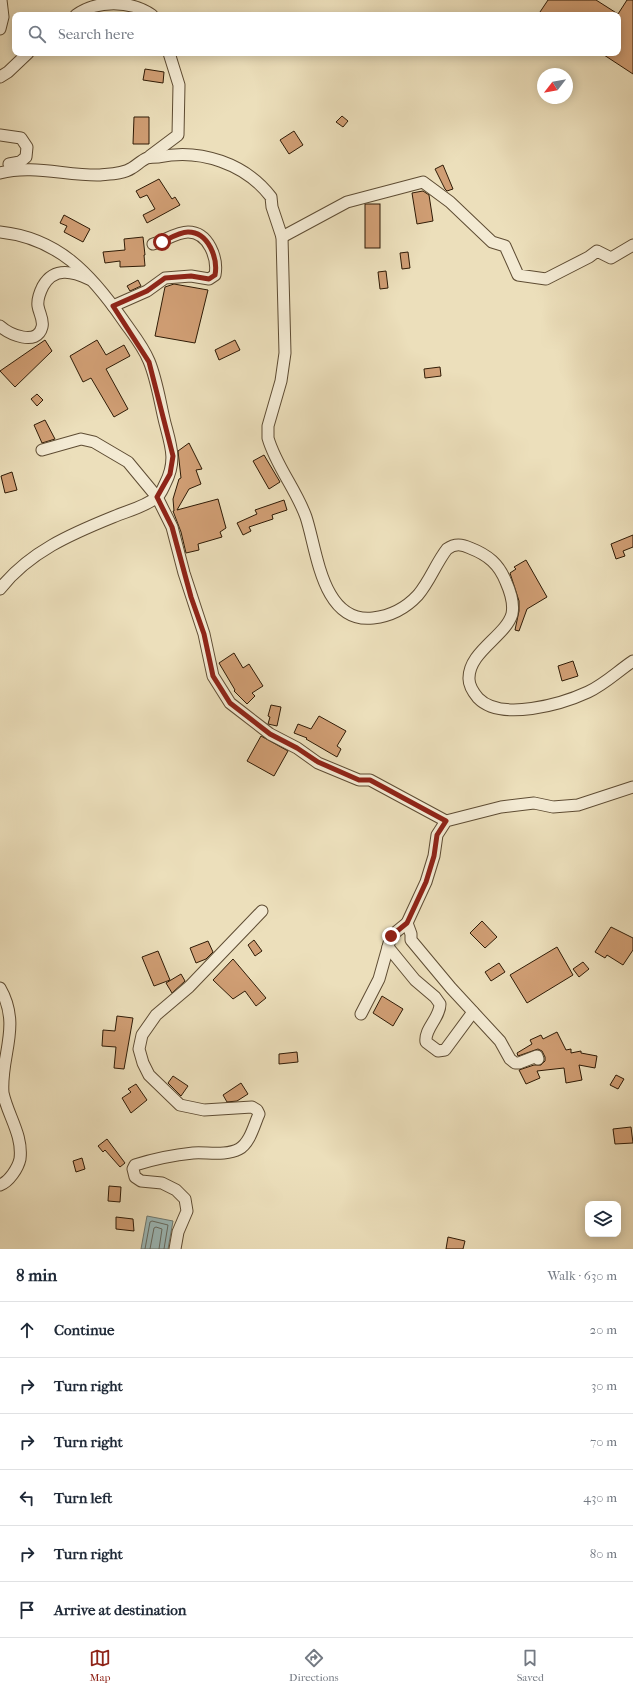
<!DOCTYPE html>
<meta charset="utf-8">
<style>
body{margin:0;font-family:"IM FELL French Canon",serif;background:#f6f6f7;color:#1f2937}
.controls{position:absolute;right:12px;bottom:12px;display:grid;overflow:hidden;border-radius:8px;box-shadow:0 2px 10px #0003}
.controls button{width:36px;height:36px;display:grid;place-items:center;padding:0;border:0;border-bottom:1px solid #e0e1e3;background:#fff;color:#1f2937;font:20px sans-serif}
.compass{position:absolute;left:537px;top:68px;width:36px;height:36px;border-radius:50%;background:#fff;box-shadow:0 2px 10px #0003;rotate:239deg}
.stop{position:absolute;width:12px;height:12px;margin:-9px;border:3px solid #8f2418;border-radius:50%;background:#fff}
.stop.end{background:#8f2418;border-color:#fff;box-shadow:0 1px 4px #0008}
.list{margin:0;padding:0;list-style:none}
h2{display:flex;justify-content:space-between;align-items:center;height:52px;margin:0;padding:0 16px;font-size:17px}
h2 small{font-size:13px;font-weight:400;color:#747a83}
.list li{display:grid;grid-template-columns:26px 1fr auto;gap:12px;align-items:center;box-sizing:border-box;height:56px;padding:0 16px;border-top:1px solid #e0e1e3}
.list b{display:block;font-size:15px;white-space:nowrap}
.list em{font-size:13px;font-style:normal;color:#747a83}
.icon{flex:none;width:22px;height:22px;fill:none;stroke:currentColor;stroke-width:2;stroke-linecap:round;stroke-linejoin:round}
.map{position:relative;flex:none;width:633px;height:1249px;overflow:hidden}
.search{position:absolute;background:#fff;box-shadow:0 2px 10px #0003;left:12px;right:12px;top:12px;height:44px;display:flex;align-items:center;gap:10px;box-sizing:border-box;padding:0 14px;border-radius:8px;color:#747a83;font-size:15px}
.sheet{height:388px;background:#fff}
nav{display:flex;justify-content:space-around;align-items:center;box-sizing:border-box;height:56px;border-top:1px solid #e0e1e3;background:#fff;font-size:11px;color:#747a83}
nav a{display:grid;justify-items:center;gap:2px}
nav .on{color:#8f2418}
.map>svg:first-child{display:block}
.water{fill:#9cbaba;stroke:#707a72}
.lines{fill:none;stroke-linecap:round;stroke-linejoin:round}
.shore{stroke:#666a60;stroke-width:1}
.building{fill:#d09e74;stroke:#2f1b06}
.minor-casing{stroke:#5e4c33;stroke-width:13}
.minor{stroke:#f3ead3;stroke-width:11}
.route{stroke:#8f2418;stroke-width:5}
</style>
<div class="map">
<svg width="633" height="1249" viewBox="0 0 633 1249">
<rect width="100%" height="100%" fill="#ecdfbb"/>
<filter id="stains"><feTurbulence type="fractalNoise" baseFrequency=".005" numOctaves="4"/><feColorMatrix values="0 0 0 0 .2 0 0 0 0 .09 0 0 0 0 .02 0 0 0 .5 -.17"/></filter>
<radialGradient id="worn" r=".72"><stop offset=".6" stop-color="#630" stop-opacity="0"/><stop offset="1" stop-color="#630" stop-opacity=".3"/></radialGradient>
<polygon class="water" points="147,1216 173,1221 168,1249 141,1249"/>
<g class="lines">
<g class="shore">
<polyline points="145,1249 150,1222 152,1221 168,1225 164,1249"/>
<polyline points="150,1249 154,1228 156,1227 162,1229 159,1249"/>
</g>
</g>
<g class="building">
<polygon points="548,0 596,0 618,14 627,0 633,0 633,74 601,53 618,53 618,15 538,15"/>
<polygon points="145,69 164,72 163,83 143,80"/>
<polygon points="342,116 348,121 343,127 336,122"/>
<polygon points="134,117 149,117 149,144 133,144"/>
<polygon points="294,131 303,145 289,154 280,140"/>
<polygon points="443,165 453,189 447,191 445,189 435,169"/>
<polygon points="159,179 172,199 175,197 180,205 147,223 143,215 155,209 147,195 140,198 136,191"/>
<polygon points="423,191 429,195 433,221 417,224 412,193"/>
<rect x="365" y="204" width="15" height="44"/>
<polygon points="64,215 90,229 83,242 64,232 67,226 60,223"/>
<polygon points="143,237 145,255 144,255 145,266 120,267 120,261 105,263 103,252 125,250 124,239"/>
<polygon points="408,252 410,268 402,269 400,253"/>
<polygon points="386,271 388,288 380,289 378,272"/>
<polygon points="138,280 141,286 130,291 127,286"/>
<polygon points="174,284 208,290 195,343 155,336 165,287"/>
<polygon points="45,340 52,351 15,387 0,371"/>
<polygon points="97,340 106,355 124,345 130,356 106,369 128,409 114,417 91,378 83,382 70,356"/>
<polygon points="235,340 240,350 219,360 215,350"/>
<polygon points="440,367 441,376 425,378 424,369"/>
<polygon points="37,394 43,400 37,406 31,399"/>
<polygon points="45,420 55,439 42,443 34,425"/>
<polygon points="189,443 202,469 196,470 201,484 189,489 177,510 218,499 226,528 220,532 222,537 198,544 199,550 186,553 181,532 173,511 174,511 173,499 179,479 181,478 178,451"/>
<polygon points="264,455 280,482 269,489 253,461"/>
<polygon points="12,472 17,490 5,493 1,476"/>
<polygon points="284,500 287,510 272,515 273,519 249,527 251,531 243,535 237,523 257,514 255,510"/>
<polygon points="633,535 633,547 623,551 625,556 616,559 611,544"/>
<polygon points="526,560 547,597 527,609 519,631 515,630 519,611 519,601 510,573 516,569 514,567"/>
<polygon points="234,653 243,668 249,664 263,686 252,693 255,696 247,704 234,691 235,690 219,663"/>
<polygon points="573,661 578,676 562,681 558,666"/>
<polygon points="271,705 281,707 277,726 268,724 270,717 268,716"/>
<polygon points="319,716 346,731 337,746 341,749 337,757 306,739 307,738 294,733 298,724 311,729"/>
<polygon points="261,736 288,751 274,776 247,761"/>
<polygon points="482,921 497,937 485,948 470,933"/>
<polygon points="611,927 633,938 633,950 623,965 607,955 605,958 595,952"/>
<polygon points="254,940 262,951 255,956 248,945"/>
<polygon points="208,941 213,952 206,959 196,963 190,948"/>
<polygon points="557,947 573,975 527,1003 510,975"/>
<polygon points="158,951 170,980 154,986 142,957"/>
<polygon points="233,959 266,998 256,1006 245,991 233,999 213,980"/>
<polygon points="583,962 589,969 579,977 573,969"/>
<polygon points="499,963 505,972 491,981 485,972"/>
<polygon points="181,974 185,981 172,993 166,983"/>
<polygon points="382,996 403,1009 393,1026 373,1013"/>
<polygon points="117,1016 133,1018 124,1069 114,1068 116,1047 102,1046 103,1030 115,1031"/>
<polygon points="557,1032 566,1050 571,1049 571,1053 581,1051 581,1053 597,1056 595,1068 579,1065 582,1080 566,1083 564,1068 537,1071 540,1078 526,1084 519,1070 534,1065 541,1065 545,1061 545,1057 542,1051 538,1049 518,1056 517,1053 532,1044 530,1040 541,1035 543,1039"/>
<polygon points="297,1052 298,1062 279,1064 279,1054"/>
<polygon points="616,1075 624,1079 618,1089 610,1085"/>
<polygon points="173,1076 188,1086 181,1096 168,1083"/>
<polygon points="241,1083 248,1094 237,1101 227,1102 223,1095"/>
<polygon points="136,1084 147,1100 131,1113 122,1098 131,1092 128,1089"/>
<polygon points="631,1127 633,1143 615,1144 613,1129"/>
<polygon points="107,1139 125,1163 120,1167 105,1150 103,1152 98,1146"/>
<polygon points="82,1158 85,1169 76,1172 73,1161"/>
<polygon points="109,1186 121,1187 120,1202 108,1201"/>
<polygon points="116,1217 133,1219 134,1231 116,1229"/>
<polygon points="448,1237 465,1241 463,1249 446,1249"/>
</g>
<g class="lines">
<defs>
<g id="minor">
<path d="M76 15C97 0 130 0 152 15"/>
<polyline points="0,29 3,17 1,0"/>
<polyline points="0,77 8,72 28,53"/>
<polyline points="0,135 21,138 27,147 26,157 20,162 9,164"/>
<polyline points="150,156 178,135 179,85 169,53"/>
<path d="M0 173C32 164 67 176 100 175 111 174 123 174 132 168 137 165 142 160 147 158 151 157 156 157 159 157 200 148 246 164 271 197L272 207 282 237 285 353 281 381 268 426V438C276 466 296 489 306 517 317 550 322 624 373 618 391 616 406 608 418 595 430 581 436 563 447 549 455 543 462 544 470 548 488 555 499 564 506 582 510 591 514 604 512 614 506 636 468 652 469 679 469 686 473 692 478 698 501 722 562 704 588 692 605 684 618 671 633 661"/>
<path d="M0 232C58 238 91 274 123 320 132 333 143 346 149 361 157 380 160 403 165 423 171 446 177 461 165 484 163 488 161 494 157 497 145 507 127 511 113 517 71 534 29 552 0 589"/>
<polyline points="282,237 347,202 423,182 450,202 492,242 505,246 518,275 546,279 589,257 597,251 611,258 633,245"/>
<path d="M113 306 147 291 165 278 191 276 209 279 215 275C218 259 209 232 188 232 177 232 164 241 153 244"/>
<path d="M0 326C9 334 37 347 42 327 44 320 39 313 38 306 37 299 40 292 43 286 54 267 72 271 89 279"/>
<polyline points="42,450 81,439 94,442 128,462 157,497 172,527 184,573 204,634 213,676 230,703 270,734 297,748 318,763 359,780 370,780 446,821"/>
<path d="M407 923 391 936 388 947 415 980 435 997 440 1004C440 1018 424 1029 426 1042L438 1051 445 1050 473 1012"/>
<path d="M0 988C22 1026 0 1056 3 1093 8 1116 23 1135 20 1159 18 1168 9 1182 0 1185"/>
<polyline points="361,1014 379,979 388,947"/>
<polyline points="538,1059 537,1056 519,1063 515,1063 510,1059 500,1041 451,988 411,940 411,934 407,923 426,882 434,856 437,835 446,821 501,807 534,803 553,807 578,805 633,787"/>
<path d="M175 1249 178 1232 187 1211 185 1199 176 1190 162 1183 141 1181 135 1177 133 1169 135 1165C154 1159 173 1155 193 1153 207 1152 226 1156 239 1149 250 1143 254 1125 259 1114L257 1110 252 1107 204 1110 180 1105 149 1075 143 1063 139 1049 142 1035 156 1015 189 987 262 911"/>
</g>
</defs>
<use href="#minor" class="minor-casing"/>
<use href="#minor" class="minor"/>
</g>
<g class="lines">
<path class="route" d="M162 242C170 238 180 232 188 232 209 232 218 259 215 275L209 279 191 276 165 278 147 291 113 306 149 362 173 456 170 474 157 497 172 527 191 597 204 634 213 676 230 703 270 734 297 748 318 762 359 780H370L446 821 437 835 434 856 426 882 407 923 391 936"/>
</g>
<rect width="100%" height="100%" filter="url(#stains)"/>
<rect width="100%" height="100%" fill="url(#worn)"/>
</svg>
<div class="controls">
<button><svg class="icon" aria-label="layers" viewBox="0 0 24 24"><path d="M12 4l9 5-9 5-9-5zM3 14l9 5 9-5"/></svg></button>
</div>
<svg class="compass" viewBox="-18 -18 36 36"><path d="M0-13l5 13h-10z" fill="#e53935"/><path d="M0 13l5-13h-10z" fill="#747a83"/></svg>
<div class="stop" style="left:162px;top:242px"></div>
<div class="stop end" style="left:391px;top:936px"></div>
<div class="search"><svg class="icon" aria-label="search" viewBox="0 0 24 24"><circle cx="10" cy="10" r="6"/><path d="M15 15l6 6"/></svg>Search here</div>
</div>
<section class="sheet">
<h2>8 min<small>Walk · 630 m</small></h2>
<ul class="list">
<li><svg class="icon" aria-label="ahead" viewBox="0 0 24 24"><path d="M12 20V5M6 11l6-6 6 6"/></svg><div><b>Continue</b></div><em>20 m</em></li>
<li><svg class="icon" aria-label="right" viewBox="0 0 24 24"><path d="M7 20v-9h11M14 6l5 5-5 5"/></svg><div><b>Turn right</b></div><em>30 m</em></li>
<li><svg class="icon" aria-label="right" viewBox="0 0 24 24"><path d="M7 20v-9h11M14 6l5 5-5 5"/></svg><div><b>Turn right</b></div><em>70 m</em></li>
<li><svg class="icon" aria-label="left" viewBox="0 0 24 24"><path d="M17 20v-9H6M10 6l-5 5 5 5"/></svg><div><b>Turn left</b></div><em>430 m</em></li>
<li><svg class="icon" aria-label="right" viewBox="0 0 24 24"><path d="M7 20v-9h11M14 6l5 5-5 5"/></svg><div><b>Turn right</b></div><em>80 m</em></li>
<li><svg class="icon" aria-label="arrive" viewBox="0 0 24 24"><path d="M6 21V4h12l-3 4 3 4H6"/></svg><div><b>Arrive at destination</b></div></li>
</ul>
</section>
<nav>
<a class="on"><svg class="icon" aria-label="map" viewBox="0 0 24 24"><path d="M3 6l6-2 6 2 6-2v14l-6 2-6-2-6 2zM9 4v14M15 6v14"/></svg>Map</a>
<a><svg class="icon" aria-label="directions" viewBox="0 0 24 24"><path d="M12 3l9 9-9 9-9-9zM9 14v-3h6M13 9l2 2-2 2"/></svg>Directions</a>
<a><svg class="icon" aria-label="saved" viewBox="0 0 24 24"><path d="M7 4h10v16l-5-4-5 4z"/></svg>Saved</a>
</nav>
